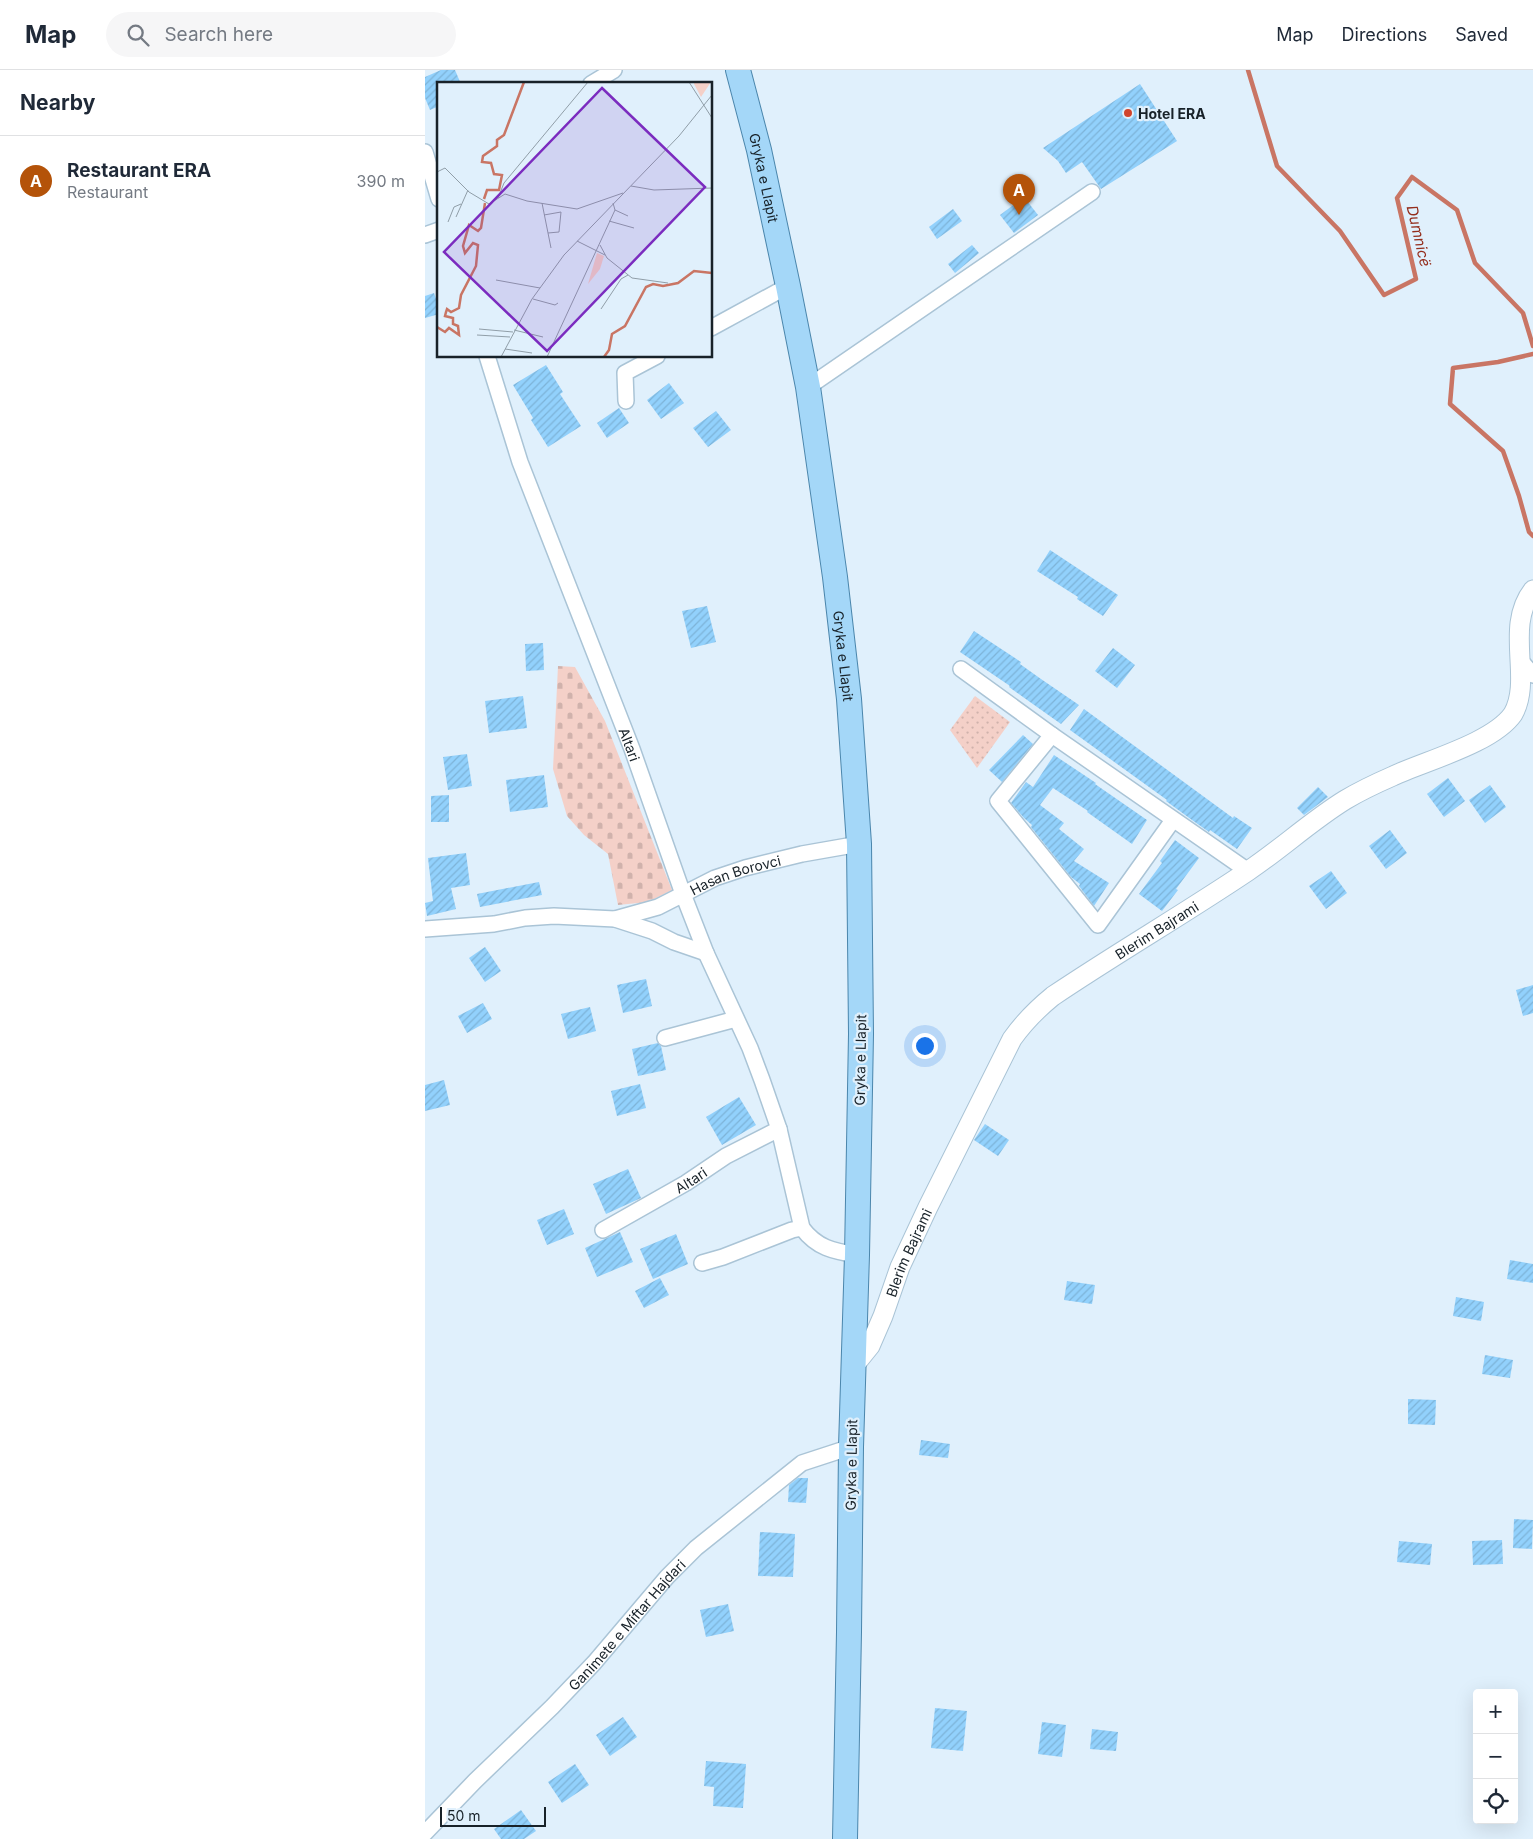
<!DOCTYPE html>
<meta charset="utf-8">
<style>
body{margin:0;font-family:Inter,sans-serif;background:#f6f6f7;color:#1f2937}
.controls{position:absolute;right:15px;bottom:15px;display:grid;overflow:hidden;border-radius:5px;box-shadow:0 5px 20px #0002}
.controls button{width:45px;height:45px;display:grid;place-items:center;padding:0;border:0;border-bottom:1px solid #e0e1e3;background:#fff;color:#1f2937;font:25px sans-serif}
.scale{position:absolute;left:15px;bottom:12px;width:106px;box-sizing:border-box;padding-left:5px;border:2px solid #182229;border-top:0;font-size:14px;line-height:18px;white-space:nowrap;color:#182229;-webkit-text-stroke:4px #e0f0fc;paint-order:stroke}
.you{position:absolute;left:499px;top:975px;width:18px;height:18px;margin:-12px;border:4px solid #fff;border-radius:50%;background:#1a73e8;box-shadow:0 0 0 8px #1a73e833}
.badge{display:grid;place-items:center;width:32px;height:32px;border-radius:50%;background:#b45309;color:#fff;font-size:16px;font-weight:700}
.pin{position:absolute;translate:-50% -41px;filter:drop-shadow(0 1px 2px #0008)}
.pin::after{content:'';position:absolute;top:26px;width:18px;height:15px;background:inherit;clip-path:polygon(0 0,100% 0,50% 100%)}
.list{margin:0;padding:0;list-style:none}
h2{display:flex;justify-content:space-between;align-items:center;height:65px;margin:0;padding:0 20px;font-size:21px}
h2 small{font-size:16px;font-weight:400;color:#747a83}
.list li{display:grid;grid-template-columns:32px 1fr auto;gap:15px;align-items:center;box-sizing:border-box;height:90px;padding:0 20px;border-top:1px solid #e0e1e3}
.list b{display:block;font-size:19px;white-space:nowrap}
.list p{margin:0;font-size:16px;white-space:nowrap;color:#747a83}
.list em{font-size:16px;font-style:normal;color:#747a83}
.icon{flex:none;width:28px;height:28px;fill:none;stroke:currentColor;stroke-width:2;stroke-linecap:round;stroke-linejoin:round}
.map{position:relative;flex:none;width:1108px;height:1769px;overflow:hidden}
header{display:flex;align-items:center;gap:30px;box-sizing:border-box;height:70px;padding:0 25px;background:#fff;border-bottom:1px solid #e0e1e3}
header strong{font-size:24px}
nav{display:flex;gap:28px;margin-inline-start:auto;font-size:18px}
.search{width:350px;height:45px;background:#f6f6f7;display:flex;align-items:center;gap:12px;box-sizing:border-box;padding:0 18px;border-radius:28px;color:#747a83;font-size:19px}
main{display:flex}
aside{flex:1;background:#fff}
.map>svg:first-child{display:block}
.grass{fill:url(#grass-dots)}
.cemetery{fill:url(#cemetery-stones)}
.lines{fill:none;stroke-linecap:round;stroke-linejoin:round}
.stream{stroke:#c97564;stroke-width:4.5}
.building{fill:url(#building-hatch)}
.minor-casing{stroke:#aac4d6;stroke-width:18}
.tertiary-casing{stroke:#aac4d6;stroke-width:21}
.primary-casing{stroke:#4b86ac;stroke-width:26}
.minor{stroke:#fff;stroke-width:15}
.tertiary{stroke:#fff;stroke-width:19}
.primary{stroke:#a4d7f8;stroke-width:24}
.poi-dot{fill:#d1452e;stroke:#e0f0fc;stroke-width:2}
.labels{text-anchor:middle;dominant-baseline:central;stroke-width:4.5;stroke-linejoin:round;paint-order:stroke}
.poi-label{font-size:14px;font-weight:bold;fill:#182229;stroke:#e0f0fc;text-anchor:start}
.street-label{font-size:14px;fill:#182229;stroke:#e0f0fc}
.water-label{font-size:15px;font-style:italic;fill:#942e1d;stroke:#e0f0fc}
.inset-river{fill:none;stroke:#c97564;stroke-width:2.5}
.inset-road{fill:none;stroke:#909ea8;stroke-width:1}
.view{fill:#7b2cbf;fill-opacity:0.15;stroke:#7b2cbf;stroke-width:2.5}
.inset-edge{fill:none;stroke:#182229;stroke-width:2.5}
</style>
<header>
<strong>Map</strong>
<div class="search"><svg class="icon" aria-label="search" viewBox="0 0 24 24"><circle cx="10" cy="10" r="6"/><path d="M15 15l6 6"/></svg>Search here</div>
<nav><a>Map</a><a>Directions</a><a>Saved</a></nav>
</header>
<main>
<aside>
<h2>Nearby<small></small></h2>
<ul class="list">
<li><span class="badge">A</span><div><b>Restaurant ERA</b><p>Restaurant</p></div><em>390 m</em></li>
</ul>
</aside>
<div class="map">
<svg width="1108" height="1769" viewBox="0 0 1108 1769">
<defs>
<pattern id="grass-dots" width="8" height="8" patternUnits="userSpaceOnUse" patternTransform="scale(1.25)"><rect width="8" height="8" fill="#f4d0c8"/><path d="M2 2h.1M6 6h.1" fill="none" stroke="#d0b2ac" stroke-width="1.8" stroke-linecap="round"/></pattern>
<pattern id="cemetery-stones" width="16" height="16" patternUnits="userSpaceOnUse" patternTransform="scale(1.25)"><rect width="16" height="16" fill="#f4d0c8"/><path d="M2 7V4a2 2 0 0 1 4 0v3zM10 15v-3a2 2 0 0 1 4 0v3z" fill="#d0b2ac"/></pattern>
<pattern id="building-hatch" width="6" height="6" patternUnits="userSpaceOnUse" patternTransform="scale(1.25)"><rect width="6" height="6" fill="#92d1fc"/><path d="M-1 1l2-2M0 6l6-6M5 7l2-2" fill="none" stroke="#7db3d8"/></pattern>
</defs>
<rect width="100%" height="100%" fill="#e0f0fc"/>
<polygon class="grass" points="550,626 585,652 552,698 525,660"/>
<polygon class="cemetery" points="133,596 150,597 180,651 247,820 223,832 193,835 183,784 159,765 142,746 128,699"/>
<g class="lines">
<g class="stream">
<polyline points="823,0 852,96 915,161 959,225 991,209 972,128 987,107 1032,140 1050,193 1098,243 1108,276"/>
<polyline points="1108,284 1073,292 1028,298 1025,334 1078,381 1094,426 1104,462 1108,466"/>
</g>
</g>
<g class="building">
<polygon points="16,0 30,0 36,14 14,14 14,36 5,40 0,28 0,7"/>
<polygon points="715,14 752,71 676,119 657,92 641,103 633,91 618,78"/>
<polygon points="599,127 613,145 589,163 575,145"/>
<polygon points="528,139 537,151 512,169 504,157"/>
<polygon points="547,175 554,183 530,203 523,194"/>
<polygon points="9,223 14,237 14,244 0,248 0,226"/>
<polygon points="121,295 138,322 135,324 156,356 123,377 106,350 108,348 88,315"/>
<polygon points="244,313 259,333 236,349 222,330"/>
<polygon points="194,338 204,353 182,368 172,353"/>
<polygon points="291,341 306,360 283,377 268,358"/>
<polygon points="625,480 693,525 678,546 652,529 653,527 612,501"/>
<polygon points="282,536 291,572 266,578 257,541"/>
<polygon points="549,561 596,592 595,594 616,609 654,635 636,654 605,632 584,617 585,616 535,582"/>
<polygon points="118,573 119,600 101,601 100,574"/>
<polygon points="688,578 710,595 692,618 670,601"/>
<polygon points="98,626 102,658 64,663 60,631"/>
<polygon points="659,639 808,748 809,746 827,758 812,779 785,760 784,762 767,750 741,731 742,730 645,660"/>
<polygon points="598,665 608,674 577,712 564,700"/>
<polygon points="42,684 47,716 23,720 18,687"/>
<polygon points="629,685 671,713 670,714 722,750 707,774 662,742 663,741 628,718 615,735 639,753 634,759 659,779 649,791 684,813 669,836 654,816 655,814 646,807 606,757 607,755 599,748 586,733 601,712 608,717"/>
<polygon points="119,705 123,737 85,742 81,710"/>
<polygon points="1023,708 1040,731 1019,747 1002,724"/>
<polygon points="1065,715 1081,737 1060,753 1044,730"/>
<polygon points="893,717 903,727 879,745 872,738"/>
<polygon points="24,725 24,752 6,752 6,726"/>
<polygon points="965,760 982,783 961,799 944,776"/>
<polygon points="750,770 774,788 751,819 753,820 737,841 714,824 737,793 735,791"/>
<polygon points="41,783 45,815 26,818 31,839 2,846 0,833 8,831 3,788"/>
<polygon points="906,801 922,823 901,839 884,816"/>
<polygon points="114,812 117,825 55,837 52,824"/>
<polygon points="60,877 76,901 60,912 44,888"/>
<polygon points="221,909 227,936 198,943 192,915"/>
<polygon points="1108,915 1108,943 1098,946 1091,920"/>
<polygon points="58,933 67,949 42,963 33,946"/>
<polygon points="165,937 171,961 143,969 136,944"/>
<polygon points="233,973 236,976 241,1000 213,1006 207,979"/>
<polygon points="19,1010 25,1035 0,1041 0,1015"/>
<polygon points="215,1014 221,1038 192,1046 186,1021"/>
<polygon points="314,1027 331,1055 297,1075 281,1047"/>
<polygon points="560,1054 584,1070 573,1086 549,1070"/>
<polygon points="203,1099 216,1128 181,1144 168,1114"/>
<polygon points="139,1139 149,1164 122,1175 112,1150"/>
<polygon points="195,1162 208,1192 172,1207 160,1178"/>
<polygon points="251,1164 263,1194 228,1209 215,1179"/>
<polygon points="1085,1190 1108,1194 1108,1213 1082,1209"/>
<polygon points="235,1208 244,1225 219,1238 210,1221"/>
<polygon points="642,1211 670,1215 667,1234 639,1230"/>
<polygon points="1031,1227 1059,1232 1056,1251 1028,1246"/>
<polygon points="1060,1285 1088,1290 1085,1308 1057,1304"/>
<polygon points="983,1329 1011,1330 1010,1355 983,1354"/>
<polygon points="496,1370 525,1374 523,1388 494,1385"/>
<polygon points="373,1408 383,1408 381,1433 363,1432 364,1415"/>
<polygon points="1089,1449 1108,1450 1107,1479 1088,1478"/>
<polygon points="335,1462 370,1464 368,1507 333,1506"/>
<polygon points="1077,1470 1078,1494 1048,1495 1047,1471"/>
<polygon points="974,1471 1007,1474 1005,1495 972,1492"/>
<polygon points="303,1534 309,1561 281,1567 275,1540"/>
<polygon points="510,1638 542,1641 538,1681 506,1678"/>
<polygon points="198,1647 212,1667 185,1686 171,1665"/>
<polygon points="617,1652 641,1655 637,1687 613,1684"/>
<polygon points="667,1659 693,1662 691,1681 665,1679"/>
<polygon points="281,1691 321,1694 318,1738 288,1736 289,1717 279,1716"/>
<polygon points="150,1694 164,1715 137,1733 123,1712"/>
<polygon points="96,1740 111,1761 99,1769 76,1769 69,1759"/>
</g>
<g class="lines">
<defs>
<g id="minor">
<polyline points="166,14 189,0"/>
<polyline points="0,82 14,129"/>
<polyline points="0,165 14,160"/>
<polyline points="286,258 363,216"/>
<path id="s1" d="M62 286 95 392 207 679 258 824 281 883 325 978 337 1010 354 1059 377 1158C392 1178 408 1181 432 1185"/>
<polyline points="383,317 667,122"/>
<polyline points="201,331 200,303 232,286"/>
<polyline points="1095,590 1108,605"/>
<polyline points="536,599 627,665 823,801"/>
<polyline points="627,665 573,731 673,855 748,750"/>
<path id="s2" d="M190 849 233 837 290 808 320 798 377 784 434 774"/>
<polyline points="0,859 69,854 100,848 129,846 190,849 227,861 249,872 281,883"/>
<polyline points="240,968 311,949"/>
<path id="s3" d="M178 1160 261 1113 301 1086 354 1059"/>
<polyline points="277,1193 298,1187 367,1160 377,1158"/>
<path id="s4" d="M0 1763 50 1711 127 1637 169 1593 242 1507 271 1478 377 1393 426 1377"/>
</g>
<g id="tertiary">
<path id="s5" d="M428 1297 445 1276 458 1246 475 1197 503 1137 587 969C599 952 612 939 628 926 692 883 759 844 823 801 856 779 886 751 920 730 935 721 952 713 968 706 1000 691 1068 673 1088 644 1108 609 1079 557 1108 520"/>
</g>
<g id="primary">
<path id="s6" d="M313 0 334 80 363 216 383 317 410 507 424 629 434 774 436 964 432 1185 426 1377 424 1562 420 1769"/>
</g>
</defs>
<use href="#minor" class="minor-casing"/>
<use href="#tertiary" class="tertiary-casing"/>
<use href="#primary" class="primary-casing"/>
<use href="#minor" class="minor"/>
<use href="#tertiary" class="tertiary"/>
<use href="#primary" class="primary"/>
</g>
<circle class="poi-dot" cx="703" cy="43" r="5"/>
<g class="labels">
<g class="poi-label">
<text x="713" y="43">Hotel ERA</text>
</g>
<g class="street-label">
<text stroke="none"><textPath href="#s6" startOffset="111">Gryka e Llapit</textPath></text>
<text stroke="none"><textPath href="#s6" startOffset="596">Gryka e Llapit</textPath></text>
<text stroke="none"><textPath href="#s1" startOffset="414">Altari</textPath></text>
<text stroke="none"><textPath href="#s2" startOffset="129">Hasan Borovci</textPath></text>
<text stroke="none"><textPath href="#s5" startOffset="548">Blerim Bajrami</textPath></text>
<text transform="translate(435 990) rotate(-89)">Gryka e Llapit</text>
<text stroke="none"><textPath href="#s3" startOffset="101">Altari</textPath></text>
<text stroke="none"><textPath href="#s5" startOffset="128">Blerim Bajrami</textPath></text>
<text transform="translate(426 1395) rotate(-89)">Gryka e Llapit</text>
<text stroke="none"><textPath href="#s4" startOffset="290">Ganimete e Miftar Hajdari</textPath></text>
</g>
<g class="water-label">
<text transform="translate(994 166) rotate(77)">Dumnicë</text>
</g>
</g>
<g transform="translate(12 12)">
<rect width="275" height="275" fill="#e0f0fc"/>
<path d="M257 0H274L264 15 257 2Z" fill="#f4d0c8"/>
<path d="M160 171 167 174 163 187 151 202Z" fill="#f4d0c8"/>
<path class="inset-river" d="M47 117 50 108H62L65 93 57 92 54 81 45 80 46 74 60 64V58L67 53 87 0M0 245 8 250 12 246 22 253 21 244 16 242V236L8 234 9 230 10 227 14 230 22 226 24 213 39 184 41 163 36 161 28 171 26 164 32 143 41 149 44 146 48 121M167 275 172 268 175 252 188 244 209 205 216 202 226 204 241 201 257 189 275 191"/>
<path class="inset-road" d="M252 0 275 36M0 90 8 86 32 110 52 122 68 112 90 119 140 127 186 111M194 104 217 108 275 106M61 116 67 101 151 0M105 121 114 166M176 121 178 128 191 134M107 133 124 130 122 150 111 151M19 135 31 108M172 139 197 146M11 140 17 125 24 122M140 159 168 173M163 163 170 176 195 196 231 201M59 198 103 206M96 217 118 223 121 221M164 227 184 197 191 193M42 247 76 250M77 248 106 255M40 253 73 255M68 267 95 271M64 275 95 217 127 173 242 54 275 13M110 275 178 128"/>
<path class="view" d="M165 6 268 105 110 269 7 170Z"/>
<rect width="275" height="275" class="inset-edge"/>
</g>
</svg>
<div class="controls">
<button>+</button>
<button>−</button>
<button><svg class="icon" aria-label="locate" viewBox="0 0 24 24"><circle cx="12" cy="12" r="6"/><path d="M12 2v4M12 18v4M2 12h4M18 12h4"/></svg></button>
</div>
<div class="scale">50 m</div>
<div class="you"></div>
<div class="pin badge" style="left:594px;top:145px">A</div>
</div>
</main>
